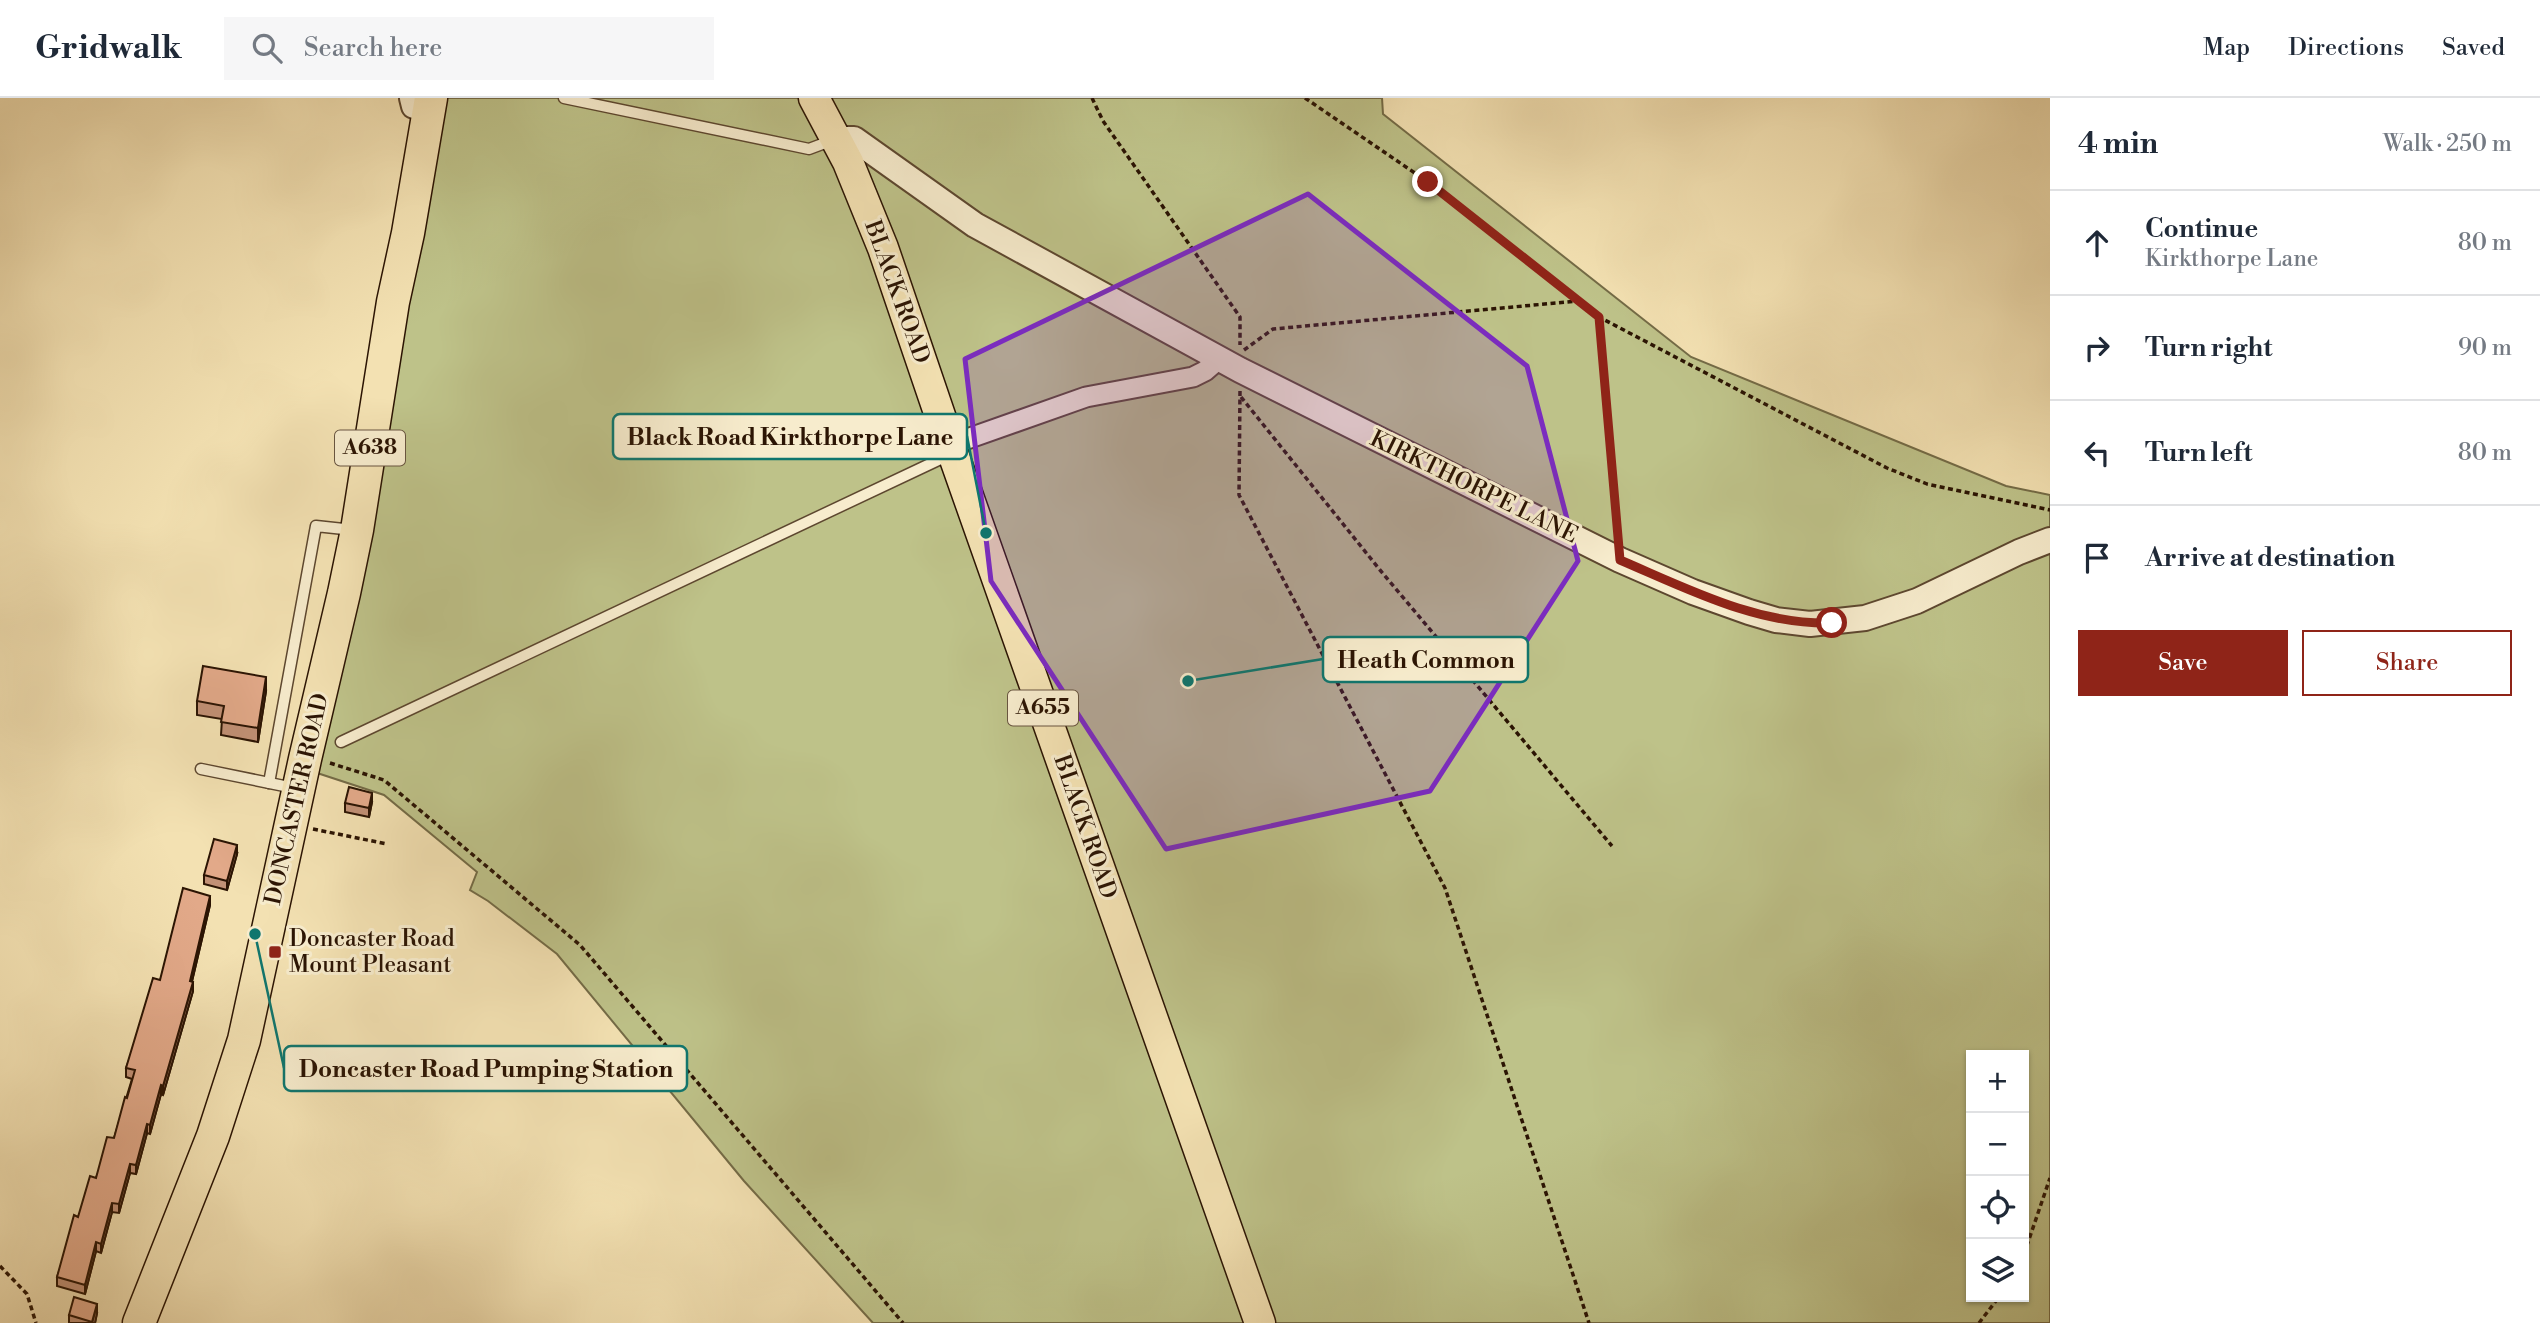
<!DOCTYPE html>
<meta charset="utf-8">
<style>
body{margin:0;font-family:"Libre Bodoni",serif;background:#f6f6f7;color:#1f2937}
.controls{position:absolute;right:21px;bottom:21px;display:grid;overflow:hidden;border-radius:0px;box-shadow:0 2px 5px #0004}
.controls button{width:63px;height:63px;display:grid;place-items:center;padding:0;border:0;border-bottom:2px solid #e0e1e3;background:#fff;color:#1f2937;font:35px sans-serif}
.stop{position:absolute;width:21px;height:21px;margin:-16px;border:5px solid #8f2418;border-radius:50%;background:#fff}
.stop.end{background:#8f2418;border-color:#fff;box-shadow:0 2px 7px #0008}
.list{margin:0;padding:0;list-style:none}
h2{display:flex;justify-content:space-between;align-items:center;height:91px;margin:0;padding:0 28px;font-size:30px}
h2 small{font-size:23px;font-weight:400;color:#747a83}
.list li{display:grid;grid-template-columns:46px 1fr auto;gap:21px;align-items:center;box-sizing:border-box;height:105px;padding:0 28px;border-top:2px solid #e0e1e3}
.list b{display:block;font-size:26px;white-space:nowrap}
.list p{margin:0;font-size:23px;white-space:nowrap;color:#747a83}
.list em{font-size:23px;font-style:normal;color:#747a83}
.actions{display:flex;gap:14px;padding:21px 28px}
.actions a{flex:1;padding:16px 0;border:2px solid #8f2418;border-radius:0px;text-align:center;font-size:24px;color:#8f2418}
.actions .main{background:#8f2418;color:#fff}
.icon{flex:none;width:38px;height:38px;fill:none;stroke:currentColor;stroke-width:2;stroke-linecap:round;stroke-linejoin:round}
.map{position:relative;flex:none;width:2050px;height:1225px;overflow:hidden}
header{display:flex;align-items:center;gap:42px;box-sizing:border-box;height:98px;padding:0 35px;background:#fff;border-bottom:2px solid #e0e1e3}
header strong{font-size:33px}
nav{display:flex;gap:38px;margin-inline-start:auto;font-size:24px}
.search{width:490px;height:63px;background:#f6f6f7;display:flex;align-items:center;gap:18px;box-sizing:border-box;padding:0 24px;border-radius:0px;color:#747a83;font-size:26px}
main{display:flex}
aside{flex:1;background:#fff}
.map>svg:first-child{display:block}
.green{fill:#bec289;stroke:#746b46;stroke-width:2;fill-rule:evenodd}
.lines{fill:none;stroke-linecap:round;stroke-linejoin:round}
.service-casing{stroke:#5d472f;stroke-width:13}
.minor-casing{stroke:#5d472f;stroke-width:23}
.tertiary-casing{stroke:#5d472f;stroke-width:28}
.primary-casing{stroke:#2b1403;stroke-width:33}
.trunk-casing{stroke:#2b1403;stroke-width:35}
.path{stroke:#2b1403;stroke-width:3.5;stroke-dasharray:5 3.5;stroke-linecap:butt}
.service{stroke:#f7eccd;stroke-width:10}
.minor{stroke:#f7eccd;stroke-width:19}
.tertiary{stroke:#f7eccd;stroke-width:24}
.primary{stroke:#f3e1b2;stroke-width:30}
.trunk{stroke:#f3e1b2;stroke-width:32}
.wall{fill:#c29176;stroke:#2b1403;stroke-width:2}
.shaded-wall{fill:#9e7660;stroke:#2b1403;stroke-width:2}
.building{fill:#e2a989;stroke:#2b1403;stroke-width:2}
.route{stroke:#8f2418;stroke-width:9}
.marked{fill:#7b2cbf;fill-opacity:0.2;stroke:#7b2cbf;stroke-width:5;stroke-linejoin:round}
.poi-dot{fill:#8f2418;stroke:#f7eccd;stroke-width:2.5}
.labels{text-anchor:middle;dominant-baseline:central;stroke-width:6;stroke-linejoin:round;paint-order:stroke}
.shield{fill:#f7eccd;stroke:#685540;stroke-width:2}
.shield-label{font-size:21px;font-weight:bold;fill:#2b1403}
.street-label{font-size:23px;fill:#2b1403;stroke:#f7eccd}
.poi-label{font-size:23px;fill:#2b1403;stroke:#f7eccd;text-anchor:start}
.leader{fill:none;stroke:#0f766e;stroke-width:2.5}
.callout-dot{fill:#0f766e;stroke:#f7eccd;stroke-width:2.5}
.callout{fill:#f7eccd;stroke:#0f766e;stroke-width:2.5}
.callout-label{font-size:24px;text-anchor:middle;font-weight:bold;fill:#2b1403}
</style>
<header>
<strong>Gridwalk</strong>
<div class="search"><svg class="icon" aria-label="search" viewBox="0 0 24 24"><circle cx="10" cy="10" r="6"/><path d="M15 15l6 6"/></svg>Search here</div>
<nav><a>Map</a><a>Directions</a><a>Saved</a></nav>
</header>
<main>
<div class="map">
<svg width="2050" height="1225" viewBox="0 0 2050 1225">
<rect width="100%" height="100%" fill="#f3e1b2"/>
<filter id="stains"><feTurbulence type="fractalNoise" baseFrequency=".00286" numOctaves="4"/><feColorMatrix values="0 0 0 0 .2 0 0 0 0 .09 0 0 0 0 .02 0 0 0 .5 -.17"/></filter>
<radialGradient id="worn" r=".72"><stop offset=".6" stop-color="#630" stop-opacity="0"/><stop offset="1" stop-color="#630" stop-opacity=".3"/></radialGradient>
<path class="green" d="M431 0H1382L1383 16 1691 259 2006 388 2050 397V1225H873L744 1083 557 856 488 803 470 792 477 774 384 697 305 671ZM1971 957H2024V1199H1971Z"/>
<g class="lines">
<defs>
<g id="service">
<polyline points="564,0 809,51 833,42"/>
<polyline points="341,644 949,357"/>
<polyline points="201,671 294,690"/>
<polyline points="269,685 316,428 353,432"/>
</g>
<polyline id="minor" points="950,347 1086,299 1193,279 1205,273 1220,260"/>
<g id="tertiary">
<polyline points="412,0 414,8"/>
<polyline points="836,41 854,41 975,127 1240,272 1620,462 1693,494 1749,514 1776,522 1810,526 1865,520 1917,503 2019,454 2050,442"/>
</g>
<polyline id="primary" points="814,0 848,64 883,150 950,347 1260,1225"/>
<polyline id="trunk" points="139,1225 213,1038 244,942 305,661 344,495 357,432 393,204 408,135 431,0"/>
</defs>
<use href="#service" class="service-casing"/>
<use href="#minor" class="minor-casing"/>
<use href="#tertiary" class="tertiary-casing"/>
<use href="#primary" class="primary-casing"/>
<use href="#trunk" class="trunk-casing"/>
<g class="path">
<polyline points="1092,0 1103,23 1240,219 1240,247"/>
<polyline points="1305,0 1428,84 1599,219 1887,370 1927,386 2050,412"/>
<polyline points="1599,219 1618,437"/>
<polyline points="1244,252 1273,231 1578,203"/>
<polyline points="1240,293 1239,397 1445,790 1589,1225"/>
<polyline points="1241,299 1380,472 1612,748"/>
<polyline points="330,665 384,682 580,847 903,1225"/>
<polyline points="313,731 387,746"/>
<polyline points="2024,1156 2050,1080"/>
<polyline points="0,1168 27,1196 36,1225"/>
<polyline points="1979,1225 1999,1199"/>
</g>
<use href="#service" class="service"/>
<use href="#minor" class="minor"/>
<use href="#tertiary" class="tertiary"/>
<use href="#primary" class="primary"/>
<use href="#trunk" class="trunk"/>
</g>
<g class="wall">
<polygon points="266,593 258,644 221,637 222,621 197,617 197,603"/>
<polygon points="372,704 369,719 345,714 345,705"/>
<polygon points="237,756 227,792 204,786 204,777"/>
<polygon points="210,807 192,883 193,893 163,997 161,996 150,1036 147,1035 136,1076 130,1075 119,1115 112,1114 101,1155 96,1153 85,1196 57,1188 57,1179 78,1119 114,1040 132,981 126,979 126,970 160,882"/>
<polygon points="97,1215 95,1225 69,1225 69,1217"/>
</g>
<g class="shaded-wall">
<polygon points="266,579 266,593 258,644 258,630"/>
<polygon points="372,695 372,704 369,719 369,710"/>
<polygon points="237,747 237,756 227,792 227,783"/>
<polygon points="210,798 210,807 190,892 190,883"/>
<polygon points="193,884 193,893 163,997 163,988"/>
<polygon points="161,987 161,996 150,1036 150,1027"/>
<polygon points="147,1026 147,1035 136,1076 136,1067"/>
<polygon points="130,1066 130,1075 119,1115 119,1106"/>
<polygon points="112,1105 112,1114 101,1155 101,1146"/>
<polygon points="96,1144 96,1153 85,1196 85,1187"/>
<polygon points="97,1206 97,1215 95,1225 92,1225"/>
</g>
<g class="building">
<polygon points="203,568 266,579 258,630 221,624 224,608 197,603"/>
<polygon points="349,689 372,695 369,710 345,705"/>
<polygon points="214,741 237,747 227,783 204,777"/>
<polygon points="183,790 210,798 190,883 193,884 163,988 161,987 150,1027 147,1026 136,1067 130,1066 119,1106 112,1105 101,1146 96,1144 85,1187 57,1179 74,1117 78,1119 90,1078 96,1080 107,1039 114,1040 125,999 127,1000 135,972 126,970 153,880 160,882"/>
<polygon points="74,1199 97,1206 92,1224 69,1217"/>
</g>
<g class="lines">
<path class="route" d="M1428 84 1599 219 1620 462C1688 491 1757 527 1832 525"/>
</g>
<path class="marked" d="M1308 96 1527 268 1578 463 1430 693 1166 751 991 483 965 261Z"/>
<rect class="poi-dot" x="268" y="847" width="14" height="14" rx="3.5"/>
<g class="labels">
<g class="shield">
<rect x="335" y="332.5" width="70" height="35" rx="5"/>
<rect x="1008" y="592.5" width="70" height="35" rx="5"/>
</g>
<g class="shield-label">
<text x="370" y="350">A638</text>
<text x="1043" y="610">A655</text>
</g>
<g class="street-label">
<text transform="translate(897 194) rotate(70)">BLACK ROAD</text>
<text transform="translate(1474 389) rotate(26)">KIRKTHORPE LANE</text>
<text transform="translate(297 701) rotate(-77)">DONCASTER ROAD</text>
<text transform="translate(1085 729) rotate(71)">BLACK ROAD</text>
</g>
<g class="poi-label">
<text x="289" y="841">Doncaster Road<tspan x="289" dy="26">Mount Pleasant</tspan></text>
</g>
</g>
<path class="leader" d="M986 435L967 338M1188 583L1323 561M255 836L284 970"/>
<g class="callout-dot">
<circle cx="986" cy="435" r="7"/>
<circle cx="1188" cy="583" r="7"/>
<circle cx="255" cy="836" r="7"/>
</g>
<g class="callout">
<rect x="613" y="316" width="354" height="45" rx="7"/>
<rect x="1323" y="539" width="205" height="45" rx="7"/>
<rect x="284" y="948" width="403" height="45" rx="7"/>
</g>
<g class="callout-label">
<text x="790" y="347">Black Road Kirkthorpe Lane</text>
<text x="1426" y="570">Heath Common</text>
<text x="486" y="979">Doncaster Road Pumping Station</text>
</g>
<rect width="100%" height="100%" filter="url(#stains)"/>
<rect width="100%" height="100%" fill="url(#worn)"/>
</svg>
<div class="controls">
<button>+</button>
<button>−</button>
<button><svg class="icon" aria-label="locate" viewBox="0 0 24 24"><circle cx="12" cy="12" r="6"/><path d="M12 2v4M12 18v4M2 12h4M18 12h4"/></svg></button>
<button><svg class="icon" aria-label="layers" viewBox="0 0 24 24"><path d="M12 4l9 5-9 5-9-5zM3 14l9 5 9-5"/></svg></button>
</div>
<div class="stop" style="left:1832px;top:525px"></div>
<div class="stop end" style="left:1428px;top:84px"></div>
</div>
<aside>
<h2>4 min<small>Walk · 250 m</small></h2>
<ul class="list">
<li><svg class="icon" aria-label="ahead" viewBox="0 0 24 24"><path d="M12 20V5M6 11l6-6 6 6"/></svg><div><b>Continue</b><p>Kirkthorpe Lane</p></div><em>80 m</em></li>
<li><svg class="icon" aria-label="right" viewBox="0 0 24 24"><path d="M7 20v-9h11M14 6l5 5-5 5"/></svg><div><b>Turn right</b></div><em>90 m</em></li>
<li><svg class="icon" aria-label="left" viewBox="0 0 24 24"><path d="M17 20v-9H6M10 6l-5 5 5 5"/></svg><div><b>Turn left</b></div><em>80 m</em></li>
<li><svg class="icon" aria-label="arrive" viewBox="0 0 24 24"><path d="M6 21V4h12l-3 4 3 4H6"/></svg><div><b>Arrive at destination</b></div></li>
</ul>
<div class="actions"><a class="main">Save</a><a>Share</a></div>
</aside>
</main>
